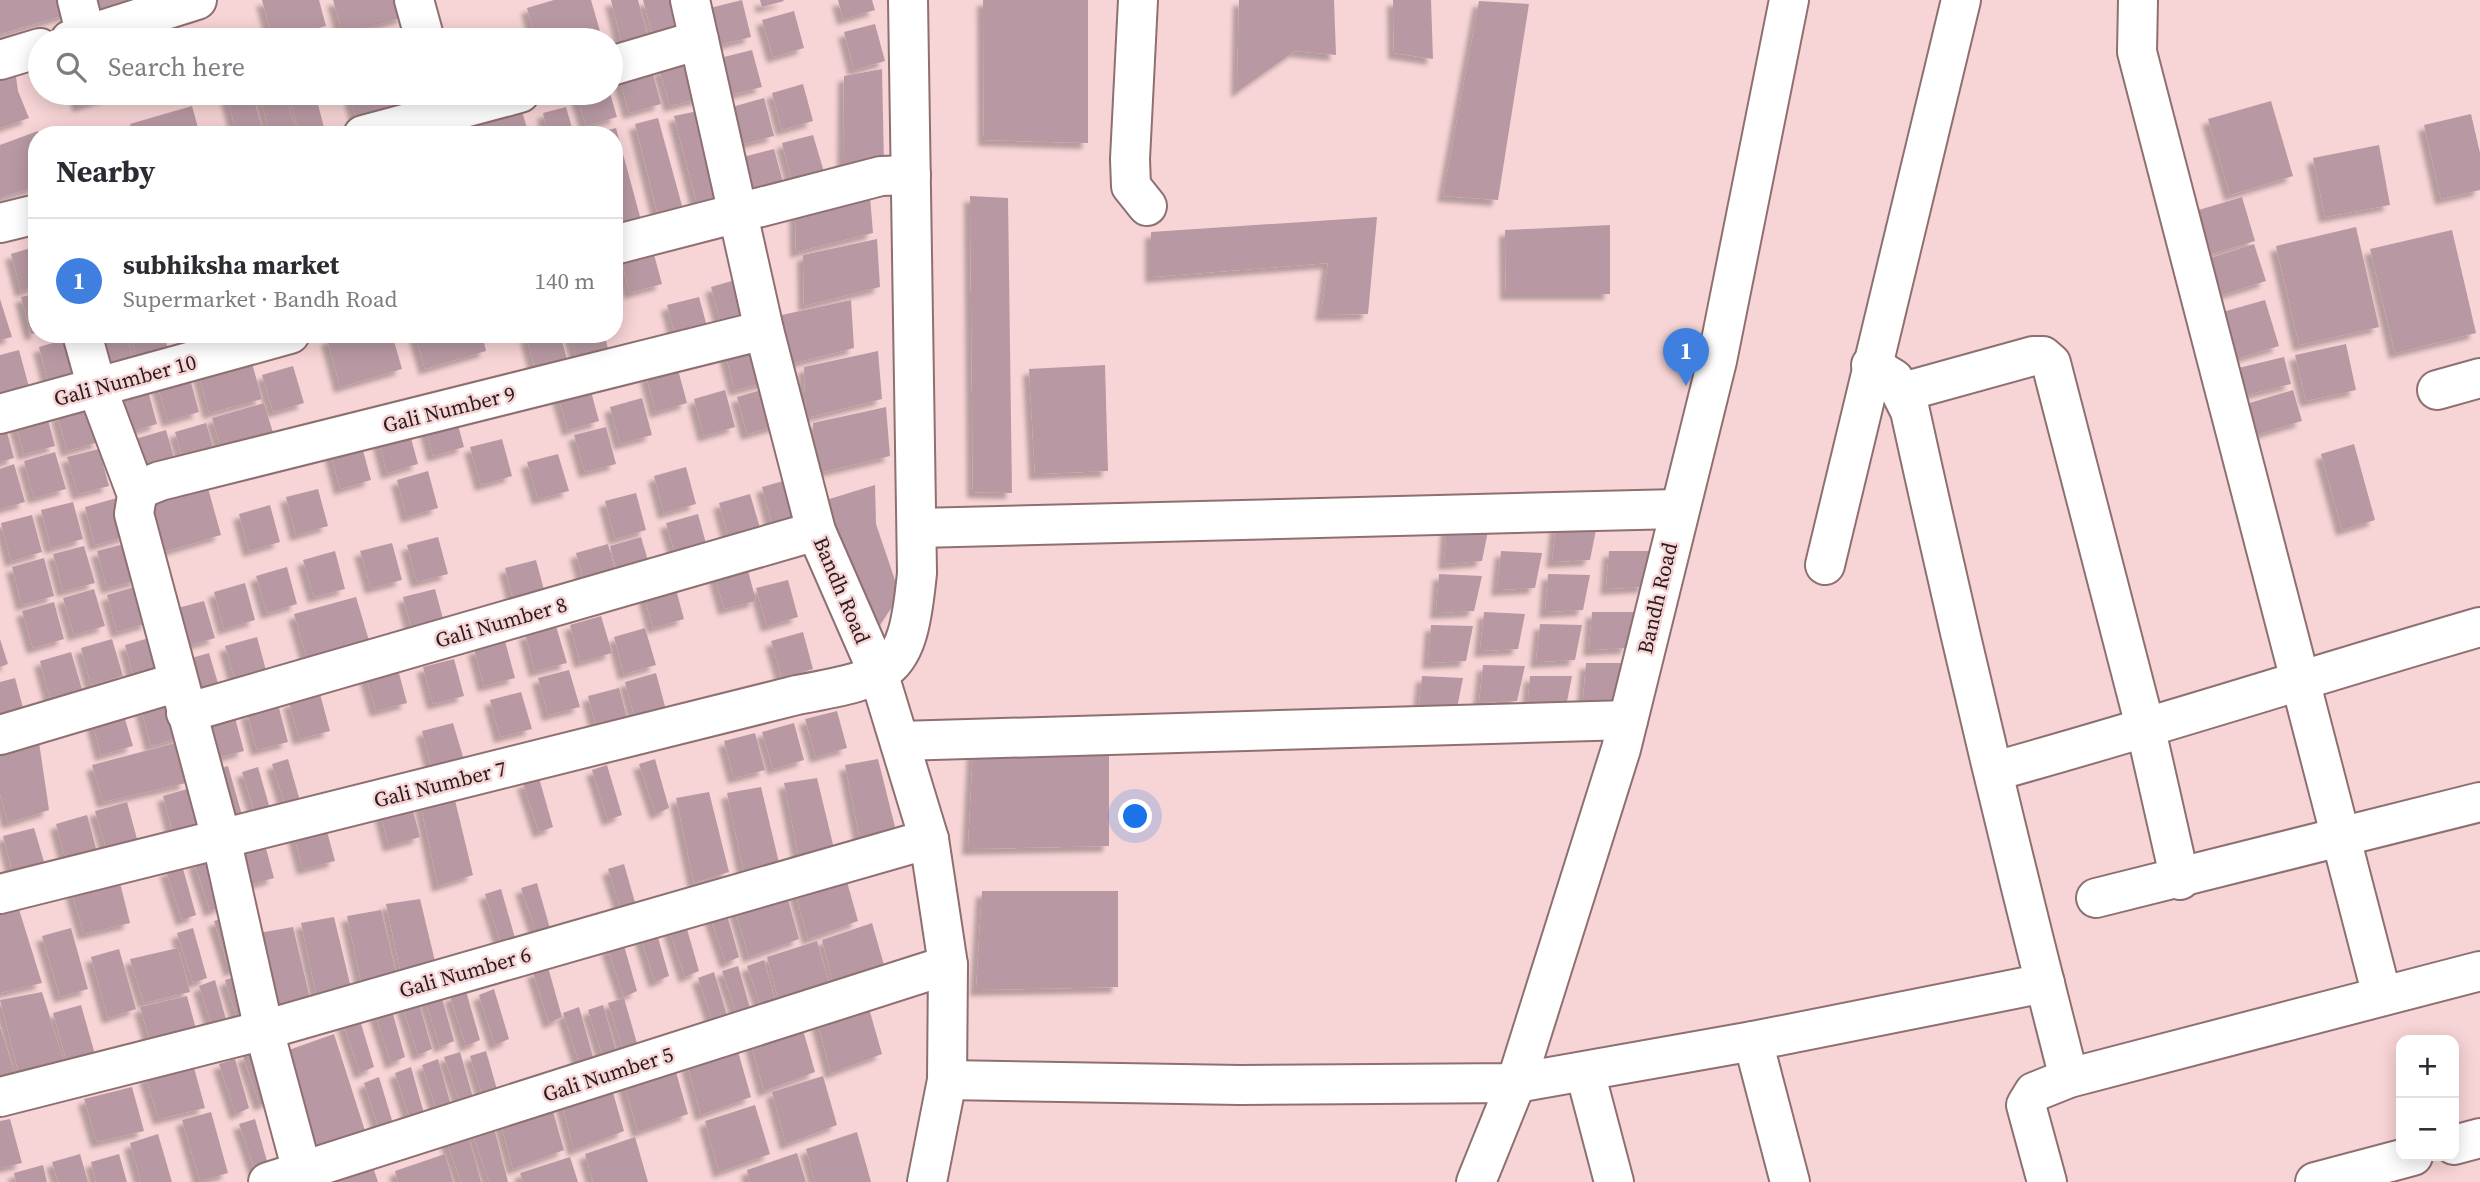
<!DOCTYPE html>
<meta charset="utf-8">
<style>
body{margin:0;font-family:"Source Serif 4",serif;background:#f2f2f3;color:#2b2b33}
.controls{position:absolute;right:21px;bottom:21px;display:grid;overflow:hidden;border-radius:14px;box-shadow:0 4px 18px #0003}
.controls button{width:63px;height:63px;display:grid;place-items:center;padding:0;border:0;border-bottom:2px solid #e1e1e2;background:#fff;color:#2b2b33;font:35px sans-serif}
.you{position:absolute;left:1136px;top:817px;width:24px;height:24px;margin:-18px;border:5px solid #fff;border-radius:50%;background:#1a73e8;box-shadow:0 0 0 10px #1a73e833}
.badge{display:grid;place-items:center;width:46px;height:46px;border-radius:50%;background:#0f766e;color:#fff;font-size:23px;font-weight:700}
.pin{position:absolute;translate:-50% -58px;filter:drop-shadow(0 2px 4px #0008)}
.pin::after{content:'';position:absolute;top:37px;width:24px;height:21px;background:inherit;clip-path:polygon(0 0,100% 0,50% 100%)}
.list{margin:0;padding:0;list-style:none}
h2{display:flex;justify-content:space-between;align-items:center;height:91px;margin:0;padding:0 28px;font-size:30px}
h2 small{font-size:23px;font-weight:400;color:#7c7c81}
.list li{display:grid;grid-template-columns:46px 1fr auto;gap:21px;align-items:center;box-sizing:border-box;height:126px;padding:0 28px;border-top:2px solid #e1e1e2}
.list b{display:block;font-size:26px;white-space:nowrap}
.list p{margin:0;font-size:23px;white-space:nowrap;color:#7c7c81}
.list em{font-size:23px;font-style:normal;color:#7c7c81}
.icon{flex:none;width:38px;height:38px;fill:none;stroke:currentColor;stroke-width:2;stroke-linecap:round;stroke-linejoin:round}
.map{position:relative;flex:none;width:2480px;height:1182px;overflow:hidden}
.search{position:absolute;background:#fff;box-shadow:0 4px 18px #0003;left:28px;top:28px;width:595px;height:77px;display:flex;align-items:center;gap:18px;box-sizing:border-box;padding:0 24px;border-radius:38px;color:#7c7c81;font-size:26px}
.panel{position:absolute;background:#fff;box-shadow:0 4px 18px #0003;left:28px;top:126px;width:595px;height:217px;border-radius:28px}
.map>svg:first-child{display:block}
.building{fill:#b899a3;filter:url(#shadow)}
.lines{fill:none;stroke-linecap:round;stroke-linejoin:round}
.minor-casing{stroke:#8e7070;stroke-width:42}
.minor{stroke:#fff;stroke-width:38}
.labels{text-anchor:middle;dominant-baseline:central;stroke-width:5;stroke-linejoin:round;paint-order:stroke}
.street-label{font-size:21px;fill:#281c1c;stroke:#f7d4d5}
</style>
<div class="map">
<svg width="2480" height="1182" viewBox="0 0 2480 1182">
<defs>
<filter id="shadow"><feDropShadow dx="-6" dy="6" stdDeviation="2" flood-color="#0004"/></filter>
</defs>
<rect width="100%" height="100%" fill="#f7d4d5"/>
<g class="building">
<polygon points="0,0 68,0 72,13 0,34"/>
<polygon points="87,0 141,0 93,20"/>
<polygon points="262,0 319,0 326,26 273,40"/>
<polygon points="333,0 399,0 404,17 343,35"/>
<polygon points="554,0 591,0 602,38 536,40 527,8"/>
<polygon points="611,0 638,0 648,38 621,40"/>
<polygon points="643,0 677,0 685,28 653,37"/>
<polygon points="742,0 751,37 720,45 710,8"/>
<polygon points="760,0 783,0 784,1 762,7"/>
<polygon points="838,0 872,0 875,10 843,19"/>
<polygon points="983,0 1088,0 1088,143 984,140"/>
<polygon points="1239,0 1334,0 1336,55 1295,51 1237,92"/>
<polygon points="1393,0 1431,0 1433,59 1394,53"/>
<polygon points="1479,1 1529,4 1498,200 1443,196"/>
<polygon points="794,11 804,48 773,57 762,20"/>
<polygon points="875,24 885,61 854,70 844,32"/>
<polygon points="752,50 762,87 730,95 720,58"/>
<polygon points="691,61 701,98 670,106 659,69"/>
<polygon points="651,67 661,104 629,113 619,76"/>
<polygon points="15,69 18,91 29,118 0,128 0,74"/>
<polygon points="882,69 884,165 843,173 844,76"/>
<polygon points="803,84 813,121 782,130 772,93"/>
<polygon points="75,93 121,93 79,106"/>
<polygon points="226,93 252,93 264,135 237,135"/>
<polygon points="259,93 285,93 297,135 270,135"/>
<polygon points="289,93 315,93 326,135 299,135"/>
<polygon points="349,93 405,93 410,110 358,125"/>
<polygon points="576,93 610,93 617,117 586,126"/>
<polygon points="764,98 774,136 743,144 732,107"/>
<polygon points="2271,101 2293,176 2230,195 2208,119"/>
<polygon points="192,106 200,135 133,135 130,124"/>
<polygon points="566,107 574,135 548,135 543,113"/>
<polygon points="521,108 529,135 472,135 469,123"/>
<polygon points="698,111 725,205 698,208 674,116"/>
<polygon points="2471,114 2480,153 2480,190 2441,199 2424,125"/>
<polygon points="658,118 684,213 658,216 635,124"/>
<polygon points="616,128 642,224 615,226 614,135 593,134"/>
<polygon points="38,131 37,186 0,198 0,145"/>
<polygon points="813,135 824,172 792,181 782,143"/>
<polygon points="2379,145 2390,205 2325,217 2313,158"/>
<polygon points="774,149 784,186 753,195 743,157"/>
<polygon points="869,185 873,233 796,252 795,201"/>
<polygon points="970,196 1008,198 1012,493 973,492"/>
<polygon points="2242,197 2255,241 2205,256 2192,212"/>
<polygon points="1377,217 1368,314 1321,315 1328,263 1151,277 1151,232"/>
<polygon points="1610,225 1610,294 1506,294 1505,230"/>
<polygon points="2356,227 2379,327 2299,345 2276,246"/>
<polygon points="2452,230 2476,333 2395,353 2370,249"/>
<polygon points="877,239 880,287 804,306 803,255"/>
<polygon points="2254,244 2266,281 2215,297 2204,260"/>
<polygon points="37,246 37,286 21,291 11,254"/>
<polygon points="652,247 662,284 630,293 620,255"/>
<polygon points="614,267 623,295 614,297"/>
<polygon points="742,278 753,315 721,324 711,287"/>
<polygon points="37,293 37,333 31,334 21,297"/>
<polygon points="699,297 709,334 677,342 667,305"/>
<polygon points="0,299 12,337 0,340"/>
<polygon points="851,300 854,348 778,367 777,316"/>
<polygon points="2265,300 2279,346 2232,360 2219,313"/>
<polygon points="126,334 136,372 105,380 95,343"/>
<polygon points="130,334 164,334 171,362 140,370"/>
<polygon points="343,334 392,334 402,369 340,387 327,339"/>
<polygon points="415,334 482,334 486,351 425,369"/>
<polygon points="560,334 568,363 536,372 526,335"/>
<polygon points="570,334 604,334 609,352 577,360"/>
<polygon points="70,338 80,376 49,384 39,347"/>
<polygon points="756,344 767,382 735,390 725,353"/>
<polygon points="2346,344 2356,390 2306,401 2295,355"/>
<polygon points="19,350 29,387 0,395 0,355"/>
<polygon points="878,351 882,399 806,418 804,367"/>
<polygon points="250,356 262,399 209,413 198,371"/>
<polygon points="2284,357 2291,384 2241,396 2234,369"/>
<polygon points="1105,365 1108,471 1035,474 1029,369"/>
<polygon points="293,366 304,403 273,412 262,375"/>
<polygon points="677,366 687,403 656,412 646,375"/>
<polygon points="189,375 199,412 168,421 157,384"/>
<polygon points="589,384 599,421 568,430 557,393"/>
<polygon points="147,387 157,424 126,433 116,396"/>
<polygon points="768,388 779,425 747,434 737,397"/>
<polygon points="725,390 735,427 704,436 694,399"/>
<polygon points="2293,390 2302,421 2255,435 2246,404"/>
<polygon points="642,398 652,435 620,444 610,407"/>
<polygon points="264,403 277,446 224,460 212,418"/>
<polygon points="89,406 99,442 67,451 57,414"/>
<polygon points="886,407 890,456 814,474 813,423"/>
<polygon points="45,409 55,446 24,454 13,417"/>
<polygon points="454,410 464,447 433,456 423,419"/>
<polygon points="4,421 14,458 0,462 0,422"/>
<polygon points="206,423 217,460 185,469 175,432"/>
<polygon points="408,427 418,464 387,473 377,435"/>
<polygon points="606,427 616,464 585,472 574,435"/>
<polygon points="166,430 177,468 145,476 135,439"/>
<polygon points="502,439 512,476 481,485 470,447"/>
<polygon points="361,443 371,480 340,489 330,451"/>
<polygon points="2354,444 2375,520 2342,530 2321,454"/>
<polygon points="99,449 109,486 78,494 67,457"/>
<polygon points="55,452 66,489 34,498 24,461"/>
<polygon points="558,454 569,491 538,499 527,462"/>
<polygon points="14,464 25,502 0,509 0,469"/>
<polygon points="686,467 696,504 664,513 654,476"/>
<polygon points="428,471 438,508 407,517 397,480"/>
<polygon points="794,478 804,515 772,524 762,487"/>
<polygon points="875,485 876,524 900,595 878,628 823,501"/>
<polygon points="208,488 221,535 160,553 146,505"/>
<polygon points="318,489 328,526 296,535 286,497"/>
<polygon points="636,493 646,530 615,539 605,501"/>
<polygon points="750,494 761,531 729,540 719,503"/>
<polygon points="117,498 127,536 95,545 85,507"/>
<polygon points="73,502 83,539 51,548 41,510"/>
<polygon points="270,505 280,542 249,551 239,514"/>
<polygon points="698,514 708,551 677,560 666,523"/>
<polygon points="32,515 42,552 11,561 1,523"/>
<polygon points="1556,524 1597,525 1590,560 1552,562"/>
<polygon points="1447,525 1489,526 1482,561 1444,564"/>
<polygon points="438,537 448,574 417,582 407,545"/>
<polygon points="641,537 652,574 620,583 610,546"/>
<polygon points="128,543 138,580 107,588 97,551"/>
<polygon points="392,543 402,580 371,588 360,551"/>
<polygon points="608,544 618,581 586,590 576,553"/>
<polygon points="84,546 95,583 63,591 53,554"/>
<polygon points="335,551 345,589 314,597 303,560"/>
<polygon points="1501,551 1542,553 1535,588 1497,590"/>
<polygon points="1609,551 1651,551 1644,587 1606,589"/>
<polygon points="44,558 54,596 22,605 12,567"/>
<polygon points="536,560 546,597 515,606 505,568"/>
<polygon points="746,563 756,601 724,609 714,572"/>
<polygon points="287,567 297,604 267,613 256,576"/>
<polygon points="1439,574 1482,576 1474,611 1436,613"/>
<polygon points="1548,574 1590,575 1583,610 1545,612"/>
<polygon points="788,580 798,617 767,626 756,588"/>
<polygon points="674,582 684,619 653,628 643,591"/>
<polygon points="245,583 255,620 224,629 214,592"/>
<polygon points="138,586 148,623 117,632 107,595"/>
<polygon points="94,589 105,626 74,635 63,598"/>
<polygon points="435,589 445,626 413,635 403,597"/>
<polygon points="356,597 370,644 308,662 294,614"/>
<polygon points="204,601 215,638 184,647 174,609"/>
<polygon points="54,602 64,639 33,648 22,611"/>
<polygon points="1484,612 1525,614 1518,649 1480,651"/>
<polygon points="1592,612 1634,612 1627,648 1589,650"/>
<polygon points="601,616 612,653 580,662 570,625"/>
<polygon points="1540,624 1582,625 1575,660 1536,662"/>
<polygon points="1431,625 1473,626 1466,661 1428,663"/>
<polygon points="556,626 567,663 535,671 525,634"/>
<polygon points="645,628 656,665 624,674 614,637"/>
<polygon points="803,632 813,669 782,678 771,641"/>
<polygon points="156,636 166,673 135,682 125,645"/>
<polygon points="257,637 267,674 236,683 225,646"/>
<polygon points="0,639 8,664 0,667"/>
<polygon points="112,639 123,676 91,685 81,648"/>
<polygon points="505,641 515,678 484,686 474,649"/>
<polygon points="71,652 82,689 50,698 40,661"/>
<polygon points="209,653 220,690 189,699 178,662"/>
<polygon points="454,659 464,696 433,704 423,667"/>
<polygon points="1586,663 1628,663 1621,699 1583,701"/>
<polygon points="1483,665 1525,666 1517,701 1479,703"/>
<polygon points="397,666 407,703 376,711 365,674"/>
<polygon points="569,670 580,707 548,715 538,678"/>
<polygon points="656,673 666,710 635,719 625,682"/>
<polygon points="1422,676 1463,678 1456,713 1418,715"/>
<polygon points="1530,676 1572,676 1565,712 1527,714"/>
<polygon points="15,678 25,715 0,722 0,682"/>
<polygon points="619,688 629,725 598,734 588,696"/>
<polygon points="521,692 532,729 500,737 490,700"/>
<polygon points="320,694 330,731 299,739 289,702"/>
<polygon points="173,700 183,737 151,746 141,708"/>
<polygon points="278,704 288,742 257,750 247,713"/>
<polygon points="122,709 133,746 101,755 91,718"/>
<polygon points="837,711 847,748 816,757 805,719"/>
<polygon points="234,714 244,751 213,759 203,722"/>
<polygon points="453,723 464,760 432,769 422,731"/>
<polygon points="794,723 804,760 773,769 762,732"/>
<polygon points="755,733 765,770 734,778 724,741"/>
<polygon points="39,742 49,810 8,823 0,794 0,751"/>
<polygon points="179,742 186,783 103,802 92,765"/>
<polygon points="973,750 1109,750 1109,846 968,849"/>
<polygon points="288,759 302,808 288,814 272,764"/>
<polygon points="655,759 669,808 656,814 639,764"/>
<polygon points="878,759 898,839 862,849 845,765"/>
<polygon points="607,765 622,815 608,820 592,770"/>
<polygon points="228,766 242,815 228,821 212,771"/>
<polygon points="258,767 272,816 258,822 242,772"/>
<polygon points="539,778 553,827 539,832 523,783"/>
<polygon points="817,778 836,857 801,868 784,783"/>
<polygon points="194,787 204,824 173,833 163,796"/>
<polygon points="761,787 780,867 745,878 727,793"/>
<polygon points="709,792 729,872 694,883 676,798"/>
<polygon points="454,796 473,875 438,886 420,802"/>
<polygon points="410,800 420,837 389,846 379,808"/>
<polygon points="127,802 137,839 106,848 95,811"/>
<polygon points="87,815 97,852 66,861 56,824"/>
<polygon points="325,824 335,861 303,869 293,832"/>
<polygon points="34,828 45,865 13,873 3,836"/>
<polygon points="264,841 274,878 243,887 233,849"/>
<polygon points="210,856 224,905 210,911 194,862"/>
<polygon points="624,864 638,913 624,919 608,869"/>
<polygon points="182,865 196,915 182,920 166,871"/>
<polygon points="844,871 858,921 808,939 794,888"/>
<polygon points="119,879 130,923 84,934 71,890"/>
<polygon points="537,883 551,932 538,938 521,888"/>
<polygon points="501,889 515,938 501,944 485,894"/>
<polygon points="785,889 799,939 749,957 734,906"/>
<polygon points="982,891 1118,891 1118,987 976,990"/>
<polygon points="420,899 439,978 404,988 386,904"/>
<polygon points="17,903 42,983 0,993 0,906"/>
<polygon points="725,908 739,957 726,963 709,913"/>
<polygon points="381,910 400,989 365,1000 347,916"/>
<polygon points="230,916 244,965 230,971 214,921"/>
<polygon points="334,917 353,996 319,1007 301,923"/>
<polygon points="685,922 699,971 685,977 669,928"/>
<polygon points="872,923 886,972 835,991 822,940"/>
<polygon points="293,927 312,1007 277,1017 259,933"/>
<polygon points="655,927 669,976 655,982 639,932"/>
<polygon points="71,928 88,989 60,997 42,936"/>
<polygon points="193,928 207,978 193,983 177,933"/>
<polygon points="817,941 831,990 781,1009 767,957"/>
<polygon points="623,942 637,991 624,997 607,947"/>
<polygon points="178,948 190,992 144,1003 130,959"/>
<polygon points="119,949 136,1009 108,1018 91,957"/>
<polygon points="764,960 778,1010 764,1015 747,966"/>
<polygon points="738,966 752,1015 739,1021 722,971"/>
<polygon points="548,967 562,1017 549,1023 533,972"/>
<polygon points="714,972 729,1022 715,1028 698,978"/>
<polygon points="240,975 255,1024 241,1030 225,980"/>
<polygon points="215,980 229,1030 215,1035 199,986"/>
<polygon points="494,989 509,1039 495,1045 479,995"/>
<polygon points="440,991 454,1041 440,1047 424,997"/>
<polygon points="466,991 480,1040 466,1046 450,996"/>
<polygon points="42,992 67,1071 21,1082 0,1000"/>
<polygon points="187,996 199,1040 153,1051 140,1007"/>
<polygon points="624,998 638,1047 624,1053 608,1003"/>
<polygon points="418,1000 432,1049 418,1055 402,1005"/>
<polygon points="81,1005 98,1065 70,1073 53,1013"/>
<polygon points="603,1005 617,1054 604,1060 588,1010"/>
<polygon points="868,1005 882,1054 831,1073 817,1021"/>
<polygon points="391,1007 405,1057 391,1063 375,1013"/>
<polygon points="579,1007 593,1057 579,1062 563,1013"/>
<polygon points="359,1017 374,1067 360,1073 343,1023"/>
<polygon points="801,1023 815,1072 764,1091 750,1040"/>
<polygon points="0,1027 18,1082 0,1087"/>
<polygon points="334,1034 367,1137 310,1156 286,1051"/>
<polygon points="737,1048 751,1097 701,1115 687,1064"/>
<polygon points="259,1050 273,1099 260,1105 243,1056"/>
<polygon points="486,1051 500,1100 486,1106 470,1056"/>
<polygon points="460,1052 474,1101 461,1106 444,1057"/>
<polygon points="235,1059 249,1108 236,1114 219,1064"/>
<polygon points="438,1059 452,1109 438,1115 422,1065"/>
<polygon points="193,1064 205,1108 159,1119 145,1076"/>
<polygon points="674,1065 688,1114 638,1132 623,1081"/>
<polygon points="411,1067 425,1117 411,1122 395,1073"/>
<polygon points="823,1076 837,1125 786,1144 772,1092"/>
<polygon points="379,1077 394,1127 380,1132 364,1083"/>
<polygon points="610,1082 624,1131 574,1150 560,1098"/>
<polygon points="132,1087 144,1131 97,1142 84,1099"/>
<polygon points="550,1101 564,1150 513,1169 499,1117"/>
<polygon points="755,1105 770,1154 719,1172 705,1121"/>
<polygon points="211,1112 228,1173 200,1181 182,1120"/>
<polygon points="10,1119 22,1163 0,1168 0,1121"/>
<polygon points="255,1119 269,1168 256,1173 239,1124"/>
<polygon points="492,1120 508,1182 489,1182 470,1126"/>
<polygon points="467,1131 481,1182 461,1182 445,1137"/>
<polygon points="857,1132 871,1182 815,1182 806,1149"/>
<polygon points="158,1134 172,1182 141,1182 130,1143"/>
<polygon points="635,1137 648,1182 593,1182 585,1154"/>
<polygon points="797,1153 806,1182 750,1182 747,1170"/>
<polygon points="80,1154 88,1182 58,1182 52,1162"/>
<polygon points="119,1154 127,1182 96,1182 91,1162"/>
<polygon points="445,1154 453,1182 398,1182 395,1171"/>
<polygon points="570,1157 578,1182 523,1182 520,1173"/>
<polygon points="372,1164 378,1182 318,1182"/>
<polygon points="43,1165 47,1182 16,1182 14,1173"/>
</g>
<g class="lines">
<defs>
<g id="minor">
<polyline points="77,0 86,36"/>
<polyline points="414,0 425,40"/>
<polyline points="690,0 764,330 816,531 879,675 929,839 948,965 947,1080 927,1182"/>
<polyline points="1138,0 1130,159 1131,186 1147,206"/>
<polyline points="2138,0 2137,52 2382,996"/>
<polyline points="70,40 197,0"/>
<polyline points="0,60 40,48"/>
<polyline points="611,66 699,40"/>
<polyline points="363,135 520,93"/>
<polyline points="0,223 37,214"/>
<polyline points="614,245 881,176 911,175"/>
<polyline points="82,334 97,388 137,495 134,514 221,838 264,1030 305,1182"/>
<path d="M1871 365 1894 379 1910 411C1959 634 2012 857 2069 1078"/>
<polyline points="2437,390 2480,378"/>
<polyline points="1903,392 2033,356 2043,356 2051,363 2146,730 2180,880"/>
<polyline points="0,414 290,334"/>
<polyline points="137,495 145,487 160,481 764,330"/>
<polyline points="918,528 1678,509"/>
<polyline points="1825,565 1961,0"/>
<polyline points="186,713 816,531"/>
<polyline points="0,735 178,682"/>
<polyline points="900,741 1628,720"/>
<path d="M1995 771C2158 726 2318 674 2480 627"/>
<path d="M0 894 797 695C893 677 907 675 917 573L908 0"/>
<polyline points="2096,898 2480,802"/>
<polyline points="1753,1041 1790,1182"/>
<polyline points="1585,1072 1614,1182"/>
<polyline points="947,1080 1240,1085 1516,1083 1753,1041 2045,983"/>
<polyline points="0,1097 264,1030 929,839"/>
<polyline points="2454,1145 2480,1138"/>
<polyline points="268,1182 948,965"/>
<polyline points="1476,1182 1516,1083 1621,749 1717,361 1789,0"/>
<polyline points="2047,1182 2026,1105 2034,1092 2069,1078 2480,971"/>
<polyline points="2315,1182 2413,1156"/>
</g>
</defs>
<use href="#minor" class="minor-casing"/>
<use href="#minor" class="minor"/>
</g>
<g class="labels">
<g class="street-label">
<text transform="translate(125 380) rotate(-15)">Gali Number 10</text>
<text transform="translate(449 409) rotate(-14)">Gali Number 9</text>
<text transform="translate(842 590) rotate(67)">Bandh Road</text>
<text transform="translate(1657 598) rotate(-77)">Bandh Road</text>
<text transform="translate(501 622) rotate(-16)">Gali Number 8</text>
<text transform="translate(440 784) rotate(-14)">Gali Number 7</text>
<text transform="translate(465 972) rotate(-16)">Gali Number 6</text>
<text transform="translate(608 1074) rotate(-18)">Gali Number 5</text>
</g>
</g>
</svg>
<div class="controls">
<button>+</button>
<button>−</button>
</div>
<div class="you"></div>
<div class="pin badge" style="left:1686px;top:386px;background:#3f7fe0">1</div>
<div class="search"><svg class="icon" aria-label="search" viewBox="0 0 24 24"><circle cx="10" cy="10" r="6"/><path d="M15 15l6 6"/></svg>Search here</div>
<section class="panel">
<h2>Nearby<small></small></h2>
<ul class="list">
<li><span class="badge" style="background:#3f7fe0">1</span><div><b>subhiksha market</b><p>Supermarket · Bandh Road</p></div><em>140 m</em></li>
</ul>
</section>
</div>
